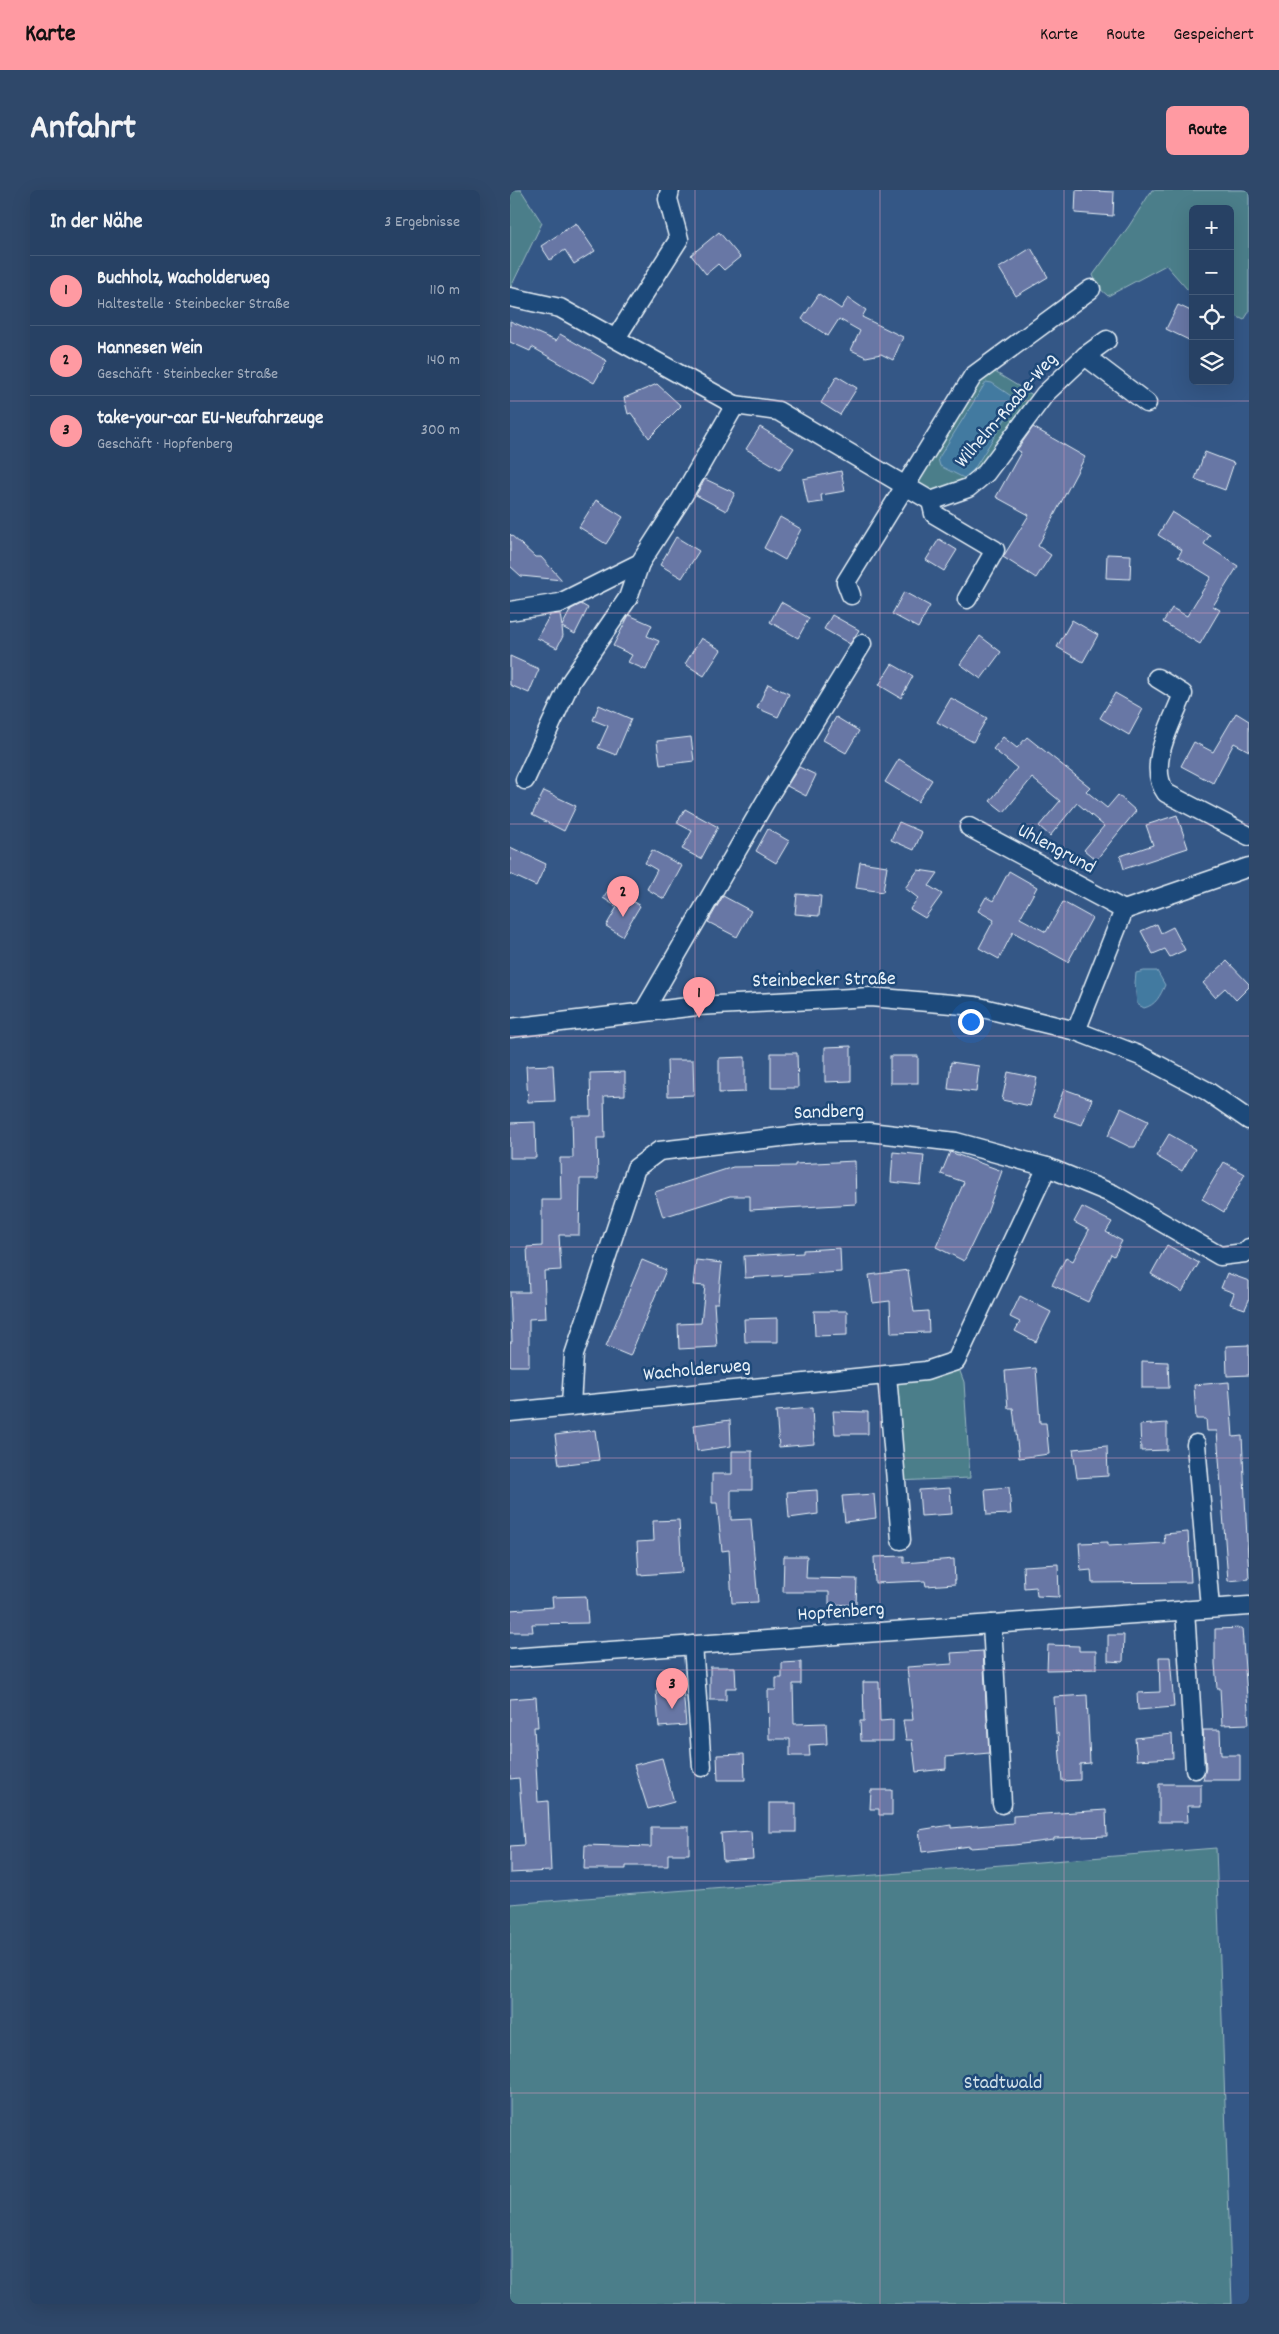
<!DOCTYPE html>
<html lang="de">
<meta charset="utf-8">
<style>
body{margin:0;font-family:Dekko,sans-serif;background:#2f486a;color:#f1f3f6}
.controls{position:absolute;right:15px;top:15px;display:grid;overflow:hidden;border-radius:8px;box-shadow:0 5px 20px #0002}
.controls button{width:45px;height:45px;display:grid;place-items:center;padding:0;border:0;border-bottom:1px solid #435a78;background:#274164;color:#f1f3f6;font:25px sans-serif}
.you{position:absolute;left:460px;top:831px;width:18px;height:18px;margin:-12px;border:4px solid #fff;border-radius:50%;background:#1a73e8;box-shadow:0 0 0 8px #1a73e833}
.badge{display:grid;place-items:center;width:32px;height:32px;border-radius:50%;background:#ff9aa2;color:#111;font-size:16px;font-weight:700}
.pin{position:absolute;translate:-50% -41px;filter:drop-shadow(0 1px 2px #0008)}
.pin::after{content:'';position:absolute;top:26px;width:18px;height:15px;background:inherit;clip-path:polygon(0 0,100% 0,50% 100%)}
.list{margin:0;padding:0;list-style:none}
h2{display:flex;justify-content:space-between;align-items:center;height:65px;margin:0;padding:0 20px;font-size:21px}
h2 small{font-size:16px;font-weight:400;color:#a4afbf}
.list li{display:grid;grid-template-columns:32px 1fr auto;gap:15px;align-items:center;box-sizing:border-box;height:70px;padding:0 20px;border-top:1px solid #435a78}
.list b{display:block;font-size:19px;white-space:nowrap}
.list p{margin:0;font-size:16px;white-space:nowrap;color:#a4afbf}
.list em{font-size:16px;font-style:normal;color:#a4afbf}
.icon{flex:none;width:28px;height:28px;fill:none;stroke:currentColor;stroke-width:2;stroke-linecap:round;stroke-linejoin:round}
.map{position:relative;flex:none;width:739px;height:2114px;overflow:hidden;border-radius:8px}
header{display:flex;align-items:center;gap:30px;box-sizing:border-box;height:70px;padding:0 25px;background:#ff9aa2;color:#111}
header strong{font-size:24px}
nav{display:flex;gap:28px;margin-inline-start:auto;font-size:18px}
.intro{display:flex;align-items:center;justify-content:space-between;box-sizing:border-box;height:120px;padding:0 30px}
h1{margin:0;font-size:35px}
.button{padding:12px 22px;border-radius:8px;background:#ff9aa2;color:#111;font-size:18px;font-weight:700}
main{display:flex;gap:30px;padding:0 30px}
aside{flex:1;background:#274164;border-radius:8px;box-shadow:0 5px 20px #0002}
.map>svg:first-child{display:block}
.green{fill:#4b7e8a;stroke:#9ab8c1}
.water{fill:#437aa0;stroke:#85aac3}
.building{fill:#6877a5;stroke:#e8f1f8}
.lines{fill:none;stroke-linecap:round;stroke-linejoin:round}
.minor-casing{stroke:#e8f1f8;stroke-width:21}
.minor{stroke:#1f4a7a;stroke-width:18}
.grid{fill:none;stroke:#d99ab9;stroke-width:1;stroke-opacity:0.55}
.labels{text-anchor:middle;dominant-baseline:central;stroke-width:5;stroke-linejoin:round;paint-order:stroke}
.street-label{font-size:20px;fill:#e8f1f8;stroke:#1f4a7a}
.park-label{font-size:20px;fill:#d0e0e8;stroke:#1f4a7a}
</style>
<header>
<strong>Karte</strong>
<nav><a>Karte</a><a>Route</a><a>Gespeichert</a></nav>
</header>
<div class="intro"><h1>Anfahrt</h1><a class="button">Route</a></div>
<main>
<aside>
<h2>In der Nähe<small>3 Ergebnisse</small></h2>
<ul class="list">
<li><span class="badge">1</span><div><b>Buchholz, Wacholderweg</b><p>Haltestelle · Steinbecker Straße</p></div><em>110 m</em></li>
<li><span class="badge">2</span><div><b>Hannesen Wein</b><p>Geschäft · Steinbecker Straße</p></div><em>140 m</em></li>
<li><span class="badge">3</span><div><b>take-your-car EU-Neufahrzeuge</b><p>Geschäft · Hopfenberg</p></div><em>300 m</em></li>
</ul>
</aside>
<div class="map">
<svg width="739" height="2114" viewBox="0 0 739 2114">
<rect width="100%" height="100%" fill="#345786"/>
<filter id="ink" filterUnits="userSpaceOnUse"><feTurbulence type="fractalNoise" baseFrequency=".02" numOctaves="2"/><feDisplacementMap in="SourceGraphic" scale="10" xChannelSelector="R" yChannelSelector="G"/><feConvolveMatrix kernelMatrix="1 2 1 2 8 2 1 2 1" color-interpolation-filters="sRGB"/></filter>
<g filter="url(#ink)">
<g class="green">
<polygon points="0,0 11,0 32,33 0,99"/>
<polygon points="642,0 739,0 739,122 734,130 720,123 720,19 683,19 683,103 677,99 656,75 598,106 588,97 583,85 619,36"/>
<polygon points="475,176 531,210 476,283 421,311 394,296"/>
<polygon points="446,1171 454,1192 460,1288 386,1291 377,1185"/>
<polygon points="706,1658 722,2114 0,2114 0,1714"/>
</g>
<g class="water">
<polygon points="476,192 482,193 504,208 504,215 461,284 454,288 430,276 428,269"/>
<path d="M634 781H647L655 795C650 806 646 815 634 818L627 814 625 793 626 783Z"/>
</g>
<g class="building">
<polygon points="566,0 604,2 603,26 565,23"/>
<polygon points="66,33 85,61 64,74 55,60 40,70 31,56"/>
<polygon points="209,42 230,67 214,80 208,74 196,84 181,65"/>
<polygon points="521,58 538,87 506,106 489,78"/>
<polygon points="309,104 331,119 338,108 356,120 352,127 393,147 383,170 371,164 356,167 341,160 350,141 329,129 318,146 292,129"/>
<polygon points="668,115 683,122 683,152 656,139"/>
<polygon points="0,131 46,151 50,144 97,171 84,193 22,157 20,161 0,152"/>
<polygon points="327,186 347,198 330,225 311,213"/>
<polygon points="147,194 171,216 139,248 121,223 118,224 114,208"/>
<polygon points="250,237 284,258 270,279 236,259"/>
<polygon points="523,237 575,267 528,356 541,365 526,388 493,367 519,325 486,307 511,262 507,260"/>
<polygon points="695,262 724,273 715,300 685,289"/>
<polygon points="331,281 335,301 311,305 312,312 298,314 293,289"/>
<polygon points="195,289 225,303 216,321 186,305"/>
<polygon points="86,310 113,327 96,354 69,337"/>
<polygon points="662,322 700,345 694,354 728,376 703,416 710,420 690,454 653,432 662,418 677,426 701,387 668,367 672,360 648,345"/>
<polygon points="270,327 291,339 275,370 254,358"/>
<polygon points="0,344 25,367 31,367 52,390 11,386 0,376"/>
<polygon points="166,347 189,361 172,388 150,375"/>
<polygon points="429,349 447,360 434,381 416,370"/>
<polygon points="597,364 621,365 620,389 596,388"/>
<polygon points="394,402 420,416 408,438 382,424"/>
<polygon points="271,412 299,428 288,448 260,432"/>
<polygon points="71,414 78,418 65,444 52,437 53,446 47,458 27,448 40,425 50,424 52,436 61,419"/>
<polygon points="119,425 142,435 137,446 149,451 136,480 118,472 122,465 103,456"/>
<polygon points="322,425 349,440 340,454 314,439"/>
<polygon points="562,430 588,445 573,472 547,457"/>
<polygon points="470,446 491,462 471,489 450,474"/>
<polygon points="191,448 211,460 194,486 175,474"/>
<polygon points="0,466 29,479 19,503 0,495"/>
<polygon points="382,474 403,486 391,508 369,495"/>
<polygon points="258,494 279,504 268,527 247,518"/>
<polygon points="605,503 633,519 619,545 590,528"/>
<polygon points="441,508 477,528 463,552 427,532"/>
<polygon points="89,515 121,529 106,565 88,558 98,536 83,530"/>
<polygon points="726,523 739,531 739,561 724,553 703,593 671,576 684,552 703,562"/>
<polygon points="326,527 349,541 336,563 313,550"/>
<polygon points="181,547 184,571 150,575 147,551"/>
<polygon points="493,547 507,558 517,547 580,597 576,601 597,618 608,605 626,621 586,670 574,660 594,636 567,613 540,646 529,636 550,611 522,588 494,622 480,611 507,578 483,559"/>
<polygon points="389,569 422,590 408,612 375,592"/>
<polygon points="289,577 306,585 296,606 277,596"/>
<polygon points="34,601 66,616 54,641 22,625"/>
<polygon points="175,619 208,637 191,669 172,659 182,641 167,633"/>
<polygon points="667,625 678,658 614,679 610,666 643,655 636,635"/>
<polygon points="389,632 412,642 404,660 381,650"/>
<polygon points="258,639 279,651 266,673 246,661"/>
<polygon points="0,657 36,674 26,696 0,684"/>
<polygon points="142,660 172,676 154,709 137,699 147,680 135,673"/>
<polygon points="350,672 377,676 373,702 346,698"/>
<polygon points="408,680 428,683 419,696 432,704 415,728 400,719 408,708 395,698"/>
<polygon points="499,681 527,697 510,728 536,742 553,712 582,728 558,772 503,742 489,769 469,758 484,730 468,721 476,707 483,711"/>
<polygon points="100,697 130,716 112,746 96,736 107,717 93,708"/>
<polygon points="287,704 311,706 309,726 285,724"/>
<polygon points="213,706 241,721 227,747 198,732"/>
<polygon points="647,734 651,743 663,737 675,760 660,767 655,759 643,764 631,741"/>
<polygon points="717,771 739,794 739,797 726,810 715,798 705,807 693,793"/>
<polygon points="341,856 341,891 315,892 315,857"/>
<polygon points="261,863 287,863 288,898 261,898"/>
<rect x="380" y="866" width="28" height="27"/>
<polygon points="235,867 235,902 209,903 209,868"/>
<polygon points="157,870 183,870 184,905 158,906"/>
<polygon points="441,872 469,876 466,902 438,899"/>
<polygon points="43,875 45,911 18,912 16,876"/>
<polygon points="115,882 115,905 94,906 95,948 87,948 88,989 70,989 69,1045 49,1045 51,1080 34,1081 36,1128 19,1129 19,1176 0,1176 0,1152 2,1152 0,1102 19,1102 17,1057 32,1056 32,1010 51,1010 50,968 63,968 62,926 81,926 80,883"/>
<polygon points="498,882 527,888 520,916 492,910"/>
<polygon points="554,899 582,909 572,935 544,926"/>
<polygon points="611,918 638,931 625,957 620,957 598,946"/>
<polygon points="25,932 26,968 0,968 0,933"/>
<polygon points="659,944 685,959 672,981 646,966"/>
<polygon points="383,962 414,965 411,995 381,992"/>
<polygon points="440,962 492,981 477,1023 454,1071 426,1057 454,992 431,984"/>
<polygon points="345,971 346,1014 240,1020 240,1006 220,1006 153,1027 145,1002 223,977 285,976 285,974"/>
<polygon points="714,972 735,984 714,1022 692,1009"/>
<polygon points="572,1017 602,1032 596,1042 612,1051 604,1066 601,1064 578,1112 542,1095 556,1067 563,1071 579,1040 564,1032"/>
<polygon points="657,1055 689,1073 672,1102 641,1084"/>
<polygon points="330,1058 331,1082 235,1088 234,1066 293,1063 293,1060"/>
<polygon points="132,1070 156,1080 120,1166 96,1156"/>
<polygon points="186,1070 212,1073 208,1113 204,1113 207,1157 169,1159 168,1134 191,1133 195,1096 183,1095"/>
<polygon points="398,1080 404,1122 418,1121 419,1142 381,1143 380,1111 363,1113 359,1085"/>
<polygon points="717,1083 739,1091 739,1110 735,1119 720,1114 724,1103 711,1098"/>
<polygon points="510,1106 541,1122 526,1152 505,1141 510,1132 500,1127"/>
<polygon points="304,1121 337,1121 337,1145 305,1146"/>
<polygon points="268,1128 268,1152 235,1152 234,1129"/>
<polygon points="739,1155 739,1185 717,1186 716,1156"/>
<polygon points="632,1171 658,1172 659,1198 632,1198"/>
<polygon points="526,1178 530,1233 536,1233 539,1264 509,1268 503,1218 498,1218 495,1181"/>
<polygon points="719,1192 723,1247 732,1246 739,1389 718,1391 707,1241 697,1241 696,1229 686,1229 684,1195"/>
<polygon points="302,1218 304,1254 269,1257 266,1221"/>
<polygon points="323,1221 358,1222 358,1244 325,1244"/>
<polygon points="220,1230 221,1256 187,1261 184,1235"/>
<polygon points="657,1233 657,1260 631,1261 630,1235"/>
<polygon points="85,1240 89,1270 49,1275 45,1245"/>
<polygon points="597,1256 598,1286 567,1288 563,1259"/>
<polygon points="222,1261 242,1261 242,1300 221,1300 221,1330 241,1329 248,1412 222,1413 219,1360 212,1361 207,1313 202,1313 202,1284 222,1284"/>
<polygon points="499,1297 501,1324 477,1325 475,1299"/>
<polygon points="440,1298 442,1324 411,1326 409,1300"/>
<polygon points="307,1300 308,1324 279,1328 277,1302"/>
<polygon points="364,1304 366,1328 335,1332 332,1306"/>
<polygon points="169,1330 172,1382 129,1385 127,1352 144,1351 143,1331"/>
<polygon points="678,1342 681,1392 582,1393 581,1380 571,1381 569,1353 598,1352 598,1356 655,1353 654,1344"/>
<polygon points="274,1366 297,1366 296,1388 347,1389 346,1415 319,1414 319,1402 273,1402"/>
<polygon points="394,1366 394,1373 444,1369 445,1394 416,1396 415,1391 365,1393 364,1367"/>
<polygon points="548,1374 549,1407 527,1406 526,1397 514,1398 513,1376"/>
<polygon points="76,1406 78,1433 22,1434 23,1442 0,1442 0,1420 43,1417 42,1407"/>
<polygon points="732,1438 739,1534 712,1535 710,1498 707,1498 705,1474 705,1439"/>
<polygon points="598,1445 614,1445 613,1472 598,1471"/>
<polygon points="538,1455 569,1456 569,1461 586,1461 586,1479 537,1480"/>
<polygon points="473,1461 479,1563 436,1567 436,1579 406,1582 402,1550 396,1550 393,1530 403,1530 397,1477 442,1474 441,1463"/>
<polygon points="649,1467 660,1467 664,1517 628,1520 627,1503 650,1502"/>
<polygon points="291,1472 291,1494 283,1494 284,1534 316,1533 317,1554 299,1555 300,1566 280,1566 280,1549 259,1549 258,1500 266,1500 266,1488 272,1488 272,1473"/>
<polygon points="200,1477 225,1477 226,1498 216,1498 216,1510 200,1510"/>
<polygon points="353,1492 369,1492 370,1531 383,1530 383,1551 351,1551 350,1531 354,1531"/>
<polygon points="173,1498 176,1535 149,1537 146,1500"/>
<polygon points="577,1505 580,1573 570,1574 570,1590 552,1591 548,1543 546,1544 544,1507"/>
<polygon points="26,1507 28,1537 24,1537 28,1612 38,1611 41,1681 0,1683 0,1656 14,1655 9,1588 0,1589 0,1509"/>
<polygon points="693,1540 710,1540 711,1565 730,1565 730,1590 693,1590 696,1578"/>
<polygon points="662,1544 663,1568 627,1570 625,1548"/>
<polygon points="234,1564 235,1590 208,1590 207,1565"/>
<polygon points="152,1568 164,1612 138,1619 124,1575"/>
<polygon points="649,1594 691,1594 691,1616 677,1616 678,1632 649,1632"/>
<polygon points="361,1600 382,1600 382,1625 369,1625 369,1619 360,1619"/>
<rect x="259" y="1613" width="27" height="29"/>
<polygon points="596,1620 597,1646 544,1648 544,1650 504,1655 460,1658 460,1656 412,1662 409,1640 441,1635 441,1638 503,1633 503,1626"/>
<polygon points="141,1637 179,1637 179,1664 158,1664 158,1676 116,1676 116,1679 74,1679 75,1655 141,1657"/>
<polygon points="241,1641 243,1669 213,1671 211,1643"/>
</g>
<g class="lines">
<defs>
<g id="minor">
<polyline points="0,107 50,118 225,215 170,311 130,373 50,413 0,421"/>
<polyline points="106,148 169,49 158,9 160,0"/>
<polyline points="575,166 637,213"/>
<polyline points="225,215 268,221 421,311 458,298 476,283 535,204 575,166 597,150"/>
<polyline points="421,311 424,324 485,360 457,409"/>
<polyline points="341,405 336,392 463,186 581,99"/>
<path d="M647 488 673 504C662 533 636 575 656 603L739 646"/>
<polyline points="15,590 61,491 118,408 130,373"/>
<polyline points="459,637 614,720"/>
<polyline points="134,821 255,612 352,454"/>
<polyline points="0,838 187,816 360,807 465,816 566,841 633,867 697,901 739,930"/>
<polyline points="566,841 614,720 739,677"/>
<polyline points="377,1185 391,1350"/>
<polyline points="61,1215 64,1165 126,978 149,961 306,943 359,942 446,952 537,977 603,1004 710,1066 735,1063 739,1058"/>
<polyline points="0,1222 416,1181 446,1171 537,977"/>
<polyline points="686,1254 700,1418"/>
<polyline points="675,1420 685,1579"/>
<polyline points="482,1434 492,1614"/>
<polyline points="183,1455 192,1577"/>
<polyline points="0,1468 739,1416"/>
</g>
</defs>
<use href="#minor" class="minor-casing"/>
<use href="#minor" class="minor"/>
</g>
</g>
<path class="grid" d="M185 0V2114M370 0V2114M554 0V2114M0 211H739M0 423H739M0 634H739M0 846H739M0 1057H739M0 1268H739M0 1480H739M0 1691H739M0 1903H739"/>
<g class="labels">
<g class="street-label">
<text transform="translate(497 221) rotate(-49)">Wilhelm-Raabe-Weg</text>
<text transform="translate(546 660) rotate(28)">Uhlengrund</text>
<text transform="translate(314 791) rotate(-1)">Steinbecker Straße</text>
<text transform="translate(319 923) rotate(-2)">Sandberg</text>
<text transform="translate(187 1181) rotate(-5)">Wacholderweg</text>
<text transform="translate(331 1423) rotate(-4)">Hopfenberg</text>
</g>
<g class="park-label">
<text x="493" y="1894">Stadtwald</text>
</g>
</g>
</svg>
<div class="controls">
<button>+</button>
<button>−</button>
<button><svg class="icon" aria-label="locate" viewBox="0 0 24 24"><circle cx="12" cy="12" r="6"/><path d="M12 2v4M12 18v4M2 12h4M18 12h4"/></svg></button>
<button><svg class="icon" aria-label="layers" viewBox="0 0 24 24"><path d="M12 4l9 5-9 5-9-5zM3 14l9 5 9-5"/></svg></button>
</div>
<div class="you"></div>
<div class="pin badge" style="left:189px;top:828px">1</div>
<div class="pin badge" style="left:113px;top:727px">2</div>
<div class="pin badge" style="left:162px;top:1519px">3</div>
</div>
</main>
